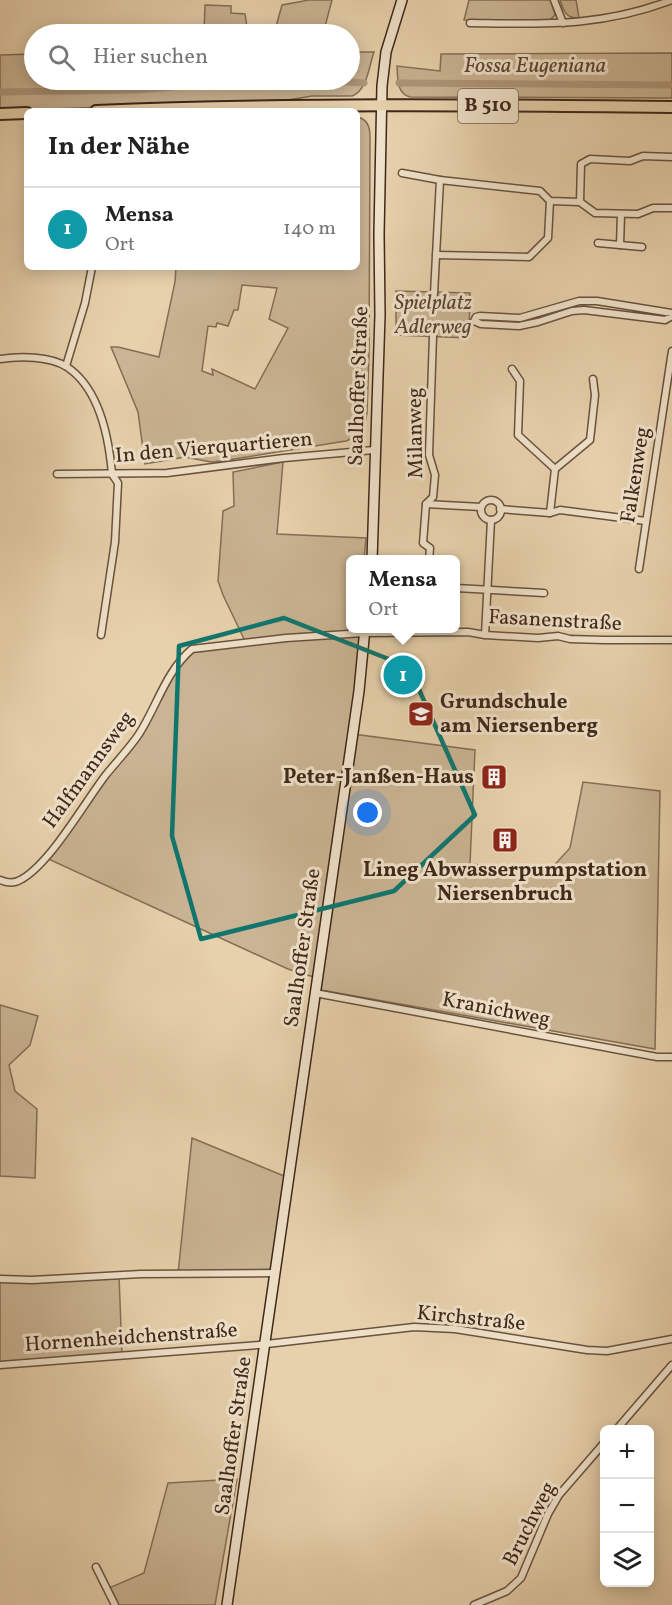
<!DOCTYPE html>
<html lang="de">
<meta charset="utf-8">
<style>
body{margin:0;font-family:Vollkorn,serif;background:#f2f2f2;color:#222}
.controls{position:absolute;right:18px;bottom:18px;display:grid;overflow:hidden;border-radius:9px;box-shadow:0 3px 15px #0003}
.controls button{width:54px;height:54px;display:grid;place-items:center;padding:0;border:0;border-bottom:2px solid #e0e0e0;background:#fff;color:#222;font:30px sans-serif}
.you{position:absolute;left:368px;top:813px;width:21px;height:21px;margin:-15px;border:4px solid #fff;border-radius:50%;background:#1a73e8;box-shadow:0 0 0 9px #1a73e833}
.badge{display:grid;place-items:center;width:39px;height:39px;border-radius:50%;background:#db2777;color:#fff;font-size:20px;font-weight:700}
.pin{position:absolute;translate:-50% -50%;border:3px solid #fff;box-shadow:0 2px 6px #0006}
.popup{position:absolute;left:346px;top:555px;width:114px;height:78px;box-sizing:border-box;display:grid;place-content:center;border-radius:9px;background:#fff;filter:drop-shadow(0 2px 4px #0005);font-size:20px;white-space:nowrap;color:#767676}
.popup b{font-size:22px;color:#222}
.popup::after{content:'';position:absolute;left:50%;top:100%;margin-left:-12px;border:12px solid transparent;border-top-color:#fff}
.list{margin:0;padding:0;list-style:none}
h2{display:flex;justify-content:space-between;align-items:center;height:78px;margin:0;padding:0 24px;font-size:26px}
h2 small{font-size:20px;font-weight:400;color:#767676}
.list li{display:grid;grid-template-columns:39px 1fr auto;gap:18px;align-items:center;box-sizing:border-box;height:84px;padding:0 24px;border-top:2px solid #e0e0e0}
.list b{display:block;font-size:22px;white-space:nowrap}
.list p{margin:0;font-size:20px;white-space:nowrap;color:#767676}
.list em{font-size:20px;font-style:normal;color:#767676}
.icon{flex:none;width:33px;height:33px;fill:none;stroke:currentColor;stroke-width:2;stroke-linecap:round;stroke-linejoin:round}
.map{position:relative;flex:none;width:672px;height:1605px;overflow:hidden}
.search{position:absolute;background:#fff;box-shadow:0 3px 15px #0003;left:24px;top:24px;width:336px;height:66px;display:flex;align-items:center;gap:15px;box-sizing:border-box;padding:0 21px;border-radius:33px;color:#767676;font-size:22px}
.panel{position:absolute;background:#fff;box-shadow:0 3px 15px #0003;left:24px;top:108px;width:336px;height:162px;border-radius:9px}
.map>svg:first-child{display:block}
.green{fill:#cab493;stroke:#846e56;stroke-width:1.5;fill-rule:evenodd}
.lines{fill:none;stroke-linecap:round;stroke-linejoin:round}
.canal{stroke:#ae977a;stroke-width:7}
.minor-casing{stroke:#69523e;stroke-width:9}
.secondary-casing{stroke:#3f271a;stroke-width:12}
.primary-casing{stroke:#3f271a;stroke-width:14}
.minor{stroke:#efe1c9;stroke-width:6}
.secondary{stroke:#efe1c9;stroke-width:9}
.primary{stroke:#e7d1ac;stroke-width:10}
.marked{fill:none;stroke:#0f766e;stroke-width:4.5;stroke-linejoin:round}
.labels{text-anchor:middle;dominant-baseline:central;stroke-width:6;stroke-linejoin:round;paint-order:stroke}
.shield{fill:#efe1c9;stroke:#745f4e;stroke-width:1.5}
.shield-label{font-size:20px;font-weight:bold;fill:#3f271a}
.park-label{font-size:21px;font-style:italic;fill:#5b4332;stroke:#efe1c9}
.street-label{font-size:21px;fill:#3f271a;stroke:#efe1c9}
.poi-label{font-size:21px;font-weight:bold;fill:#3f271a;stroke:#efe1c9;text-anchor:start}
.water-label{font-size:22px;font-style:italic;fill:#5b4332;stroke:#efe1c9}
</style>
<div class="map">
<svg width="672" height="1605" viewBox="0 0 672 1605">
<rect width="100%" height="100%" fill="#e7d1ac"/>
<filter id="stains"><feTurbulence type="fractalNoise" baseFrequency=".00333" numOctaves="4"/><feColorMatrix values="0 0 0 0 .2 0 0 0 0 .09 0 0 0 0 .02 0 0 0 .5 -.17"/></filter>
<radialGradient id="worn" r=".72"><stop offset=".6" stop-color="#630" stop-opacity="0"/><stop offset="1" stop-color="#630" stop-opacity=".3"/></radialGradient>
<g class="green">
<polygon points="309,0 332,0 323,34 274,34 282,5"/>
<polygon points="469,0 551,0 555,15 549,21 464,20"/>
<path d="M560 0H576L579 18C566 19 564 11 560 0Z"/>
<polygon points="205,5 231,6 231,13 245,14 248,34 204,34"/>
<path d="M350 52H374C369 66 367 91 352 96H312L288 100 0 111V55L34 54V80H350Z"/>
<path d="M672 53V98L410 97C396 93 398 78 397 66L440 71 441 54Z"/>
<path d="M357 117C372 120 370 134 370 147L369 353 367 413 363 434 346 441 222 461 211 462 185 457 145 464 138 412 111 347H118L159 357 175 282 176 267H357ZM242 285 277 288 269 319 288 328 255 389 212 369 213 375 202 371 208 326 216 327 217 323 228 326 234 310H238Z"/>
<polygon points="396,291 470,293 469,338 396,335"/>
<polygon points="283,462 277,534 366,538 364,559 350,560 350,628 357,629 356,632 364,633 353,734 475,750 470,864 549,871 570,848 583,782 660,791 655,1049 315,989 317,978 288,969 44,857 140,733 165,682 195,646 245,641 223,595 218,581 223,511 234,506 233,472"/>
<polygon points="0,1005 38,1016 30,1045 9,1065 15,1091 37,1109 35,1178 0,1176"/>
<polygon points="192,1138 289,1178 275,1273 178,1274"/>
<polygon points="119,1275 122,1355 0,1365 0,1279"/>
<polygon points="237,1479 215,1605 118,1605 109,1588 144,1573 168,1483"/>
</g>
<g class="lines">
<g class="canal">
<polyline points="399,83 672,85"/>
<polyline points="0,92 136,90 234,82 312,80 364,83"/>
</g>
<defs>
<g id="minor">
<polyline points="554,0 563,23"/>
<path d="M470 23C545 24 601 27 672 0"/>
<polyline points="402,173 440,180"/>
<polyline points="580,202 581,164 590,159 630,161 643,156 672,157"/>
<polyline points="598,243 642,247"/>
<polyline points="620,245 621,214"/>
<polyline points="436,255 529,257 548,238 550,201"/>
<polyline points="434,294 440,180 540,191 550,201 580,202 595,213 638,214 653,208 672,208"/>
<polyline points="672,313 597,301 579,301 520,318 480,316 476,317 474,321 481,324 519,326 538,322 572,311 584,310 665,320 672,316"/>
<path d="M0 359C20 356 50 356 67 367 100 389 109 439 112 474"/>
<polyline points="66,366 85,303 92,267"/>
<polyline points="512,369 520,381 518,435 555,469 550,513"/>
<polyline points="555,469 590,440 595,395 593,379"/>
<polyline points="57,474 167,473 284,458 374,450"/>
<circle cx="491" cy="510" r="10"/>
<polyline points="426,504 481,507"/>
<polyline points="500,509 550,513 560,510 646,521"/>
<polyline points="429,560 430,548 423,543 426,504 433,497 435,475 429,455 433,336"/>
<polyline points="639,569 672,351"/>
<polyline points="456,588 544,593"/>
<polyline points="101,635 115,542 118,483 112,474"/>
<polyline points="485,635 491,520"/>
<path d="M0 880C8 883 14 884 22 879 51 862 83 805 105 776 116 762 129 749 139 734 157 706 166 671 192 649L286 638 364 633 468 632 485 635 538 638 558 636 570 639 604 640H672"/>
<polyline points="315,993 657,1057 672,1057"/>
<polyline points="0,1279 32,1280 141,1274 275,1273"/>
<polyline points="0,1365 258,1345 414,1327 455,1329 587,1350 607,1351 672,1339"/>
<polyline points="616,1430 672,1365"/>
<polyline points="96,1567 115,1605"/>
<polyline points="474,1605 507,1591 521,1578 548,1514 559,1495 604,1443"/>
</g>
<g id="secondary">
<polyline points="372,560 380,315 379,234 382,86 386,52 402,0"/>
<polyline points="227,1605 359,691 365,628"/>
</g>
<g id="primary">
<path d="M96 111C288 103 480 105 672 107"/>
<polyline points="0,114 27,113"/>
</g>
</defs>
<use href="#minor" class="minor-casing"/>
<use href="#secondary" class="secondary-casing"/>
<use href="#primary" class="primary-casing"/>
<use href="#minor" class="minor"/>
<use href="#secondary" class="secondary"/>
<use href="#primary" class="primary"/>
</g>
<path class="marked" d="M284 618 409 667 475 815 394 891 201 939 172 836 179 646Z"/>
<defs>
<symbol id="school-square" viewBox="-11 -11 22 22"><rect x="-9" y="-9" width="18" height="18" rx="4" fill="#8f2418" stroke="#efe1c9"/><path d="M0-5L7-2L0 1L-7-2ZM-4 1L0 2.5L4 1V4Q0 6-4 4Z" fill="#fff"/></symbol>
<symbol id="building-square" viewBox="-11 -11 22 22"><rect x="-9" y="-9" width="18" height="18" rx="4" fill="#8f2418" stroke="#efe1c9"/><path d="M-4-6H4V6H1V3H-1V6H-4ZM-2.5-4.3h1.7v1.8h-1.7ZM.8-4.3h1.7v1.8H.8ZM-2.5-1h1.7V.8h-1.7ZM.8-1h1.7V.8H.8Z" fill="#fff"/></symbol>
</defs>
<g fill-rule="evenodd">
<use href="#school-square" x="406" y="699" width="30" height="30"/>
<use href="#building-square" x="479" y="762" width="30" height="30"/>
<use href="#building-square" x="490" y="825" width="30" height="30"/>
</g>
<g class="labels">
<rect class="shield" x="458" y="89" width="60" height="34" rx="4.5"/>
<g class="shield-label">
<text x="488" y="106">B 510</text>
</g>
<g class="park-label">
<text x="433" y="303">Spielplatz<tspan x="433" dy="24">Adlerweg</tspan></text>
</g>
<g class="street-label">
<text transform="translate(359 386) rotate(-88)">Saalhoffer Straße</text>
<text transform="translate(416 433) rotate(-91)">Milanweg</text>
<text transform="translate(214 448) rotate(-5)">In den Vierquartieren</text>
<text transform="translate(636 475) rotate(-81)">Falkenweg</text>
<text transform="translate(555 621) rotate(3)">Fasanenstraße</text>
<text transform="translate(89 770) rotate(-54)">Halfmannsweg</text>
<text transform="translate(303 948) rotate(-82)">Saalhoffer Straße</text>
<text transform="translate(496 1010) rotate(11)">Kranichweg</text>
<text transform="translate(471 1319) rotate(6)">Kirchstraße</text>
<text transform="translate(131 1338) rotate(-4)">Hornenheidchenstraße</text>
<text transform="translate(234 1436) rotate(-82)">Saalhoffer Straße</text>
<text transform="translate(530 1524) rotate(-63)">Bruchweg</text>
</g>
<g class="poi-label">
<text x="440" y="702">Grundschule<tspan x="440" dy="24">am Niersenberg</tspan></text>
<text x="474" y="777" text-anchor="end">Peter-Janßen-Haus</text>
<text x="505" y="870" text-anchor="middle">Lineg Abwasserpumpstation<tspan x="505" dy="24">Niersenbruch</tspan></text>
</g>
<g class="water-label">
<text x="535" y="66">Fossa Eugeniana</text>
</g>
</g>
<rect width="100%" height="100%" filter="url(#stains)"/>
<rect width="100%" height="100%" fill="url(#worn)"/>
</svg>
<div class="controls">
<button>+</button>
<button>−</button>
<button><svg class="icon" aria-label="layers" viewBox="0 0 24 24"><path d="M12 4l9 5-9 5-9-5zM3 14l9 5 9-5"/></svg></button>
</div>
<div class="you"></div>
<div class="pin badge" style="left:403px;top:675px;background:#0f9aa8">1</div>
<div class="popup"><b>Mensa</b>Ort</div>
<div class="search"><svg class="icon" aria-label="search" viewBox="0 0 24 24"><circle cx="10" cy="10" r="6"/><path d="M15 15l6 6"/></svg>Hier suchen</div>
<section class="panel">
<h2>In der Nähe<small></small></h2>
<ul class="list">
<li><span class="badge" style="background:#0f9aa8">1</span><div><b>Mensa</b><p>Ort</p></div><em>140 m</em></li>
</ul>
</section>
</div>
